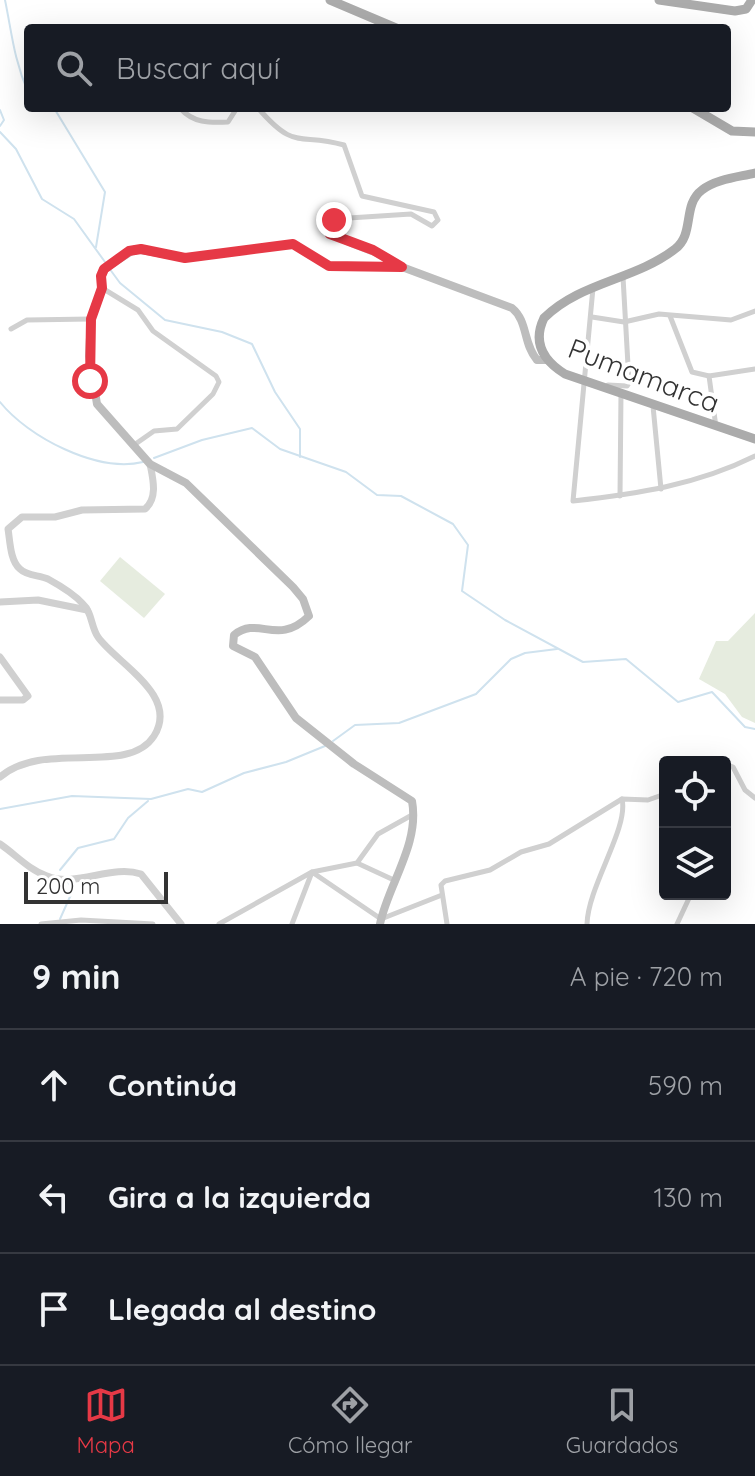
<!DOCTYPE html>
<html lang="es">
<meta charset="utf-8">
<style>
body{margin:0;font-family:Quicksand,sans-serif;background:#242831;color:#f1f3f6}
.controls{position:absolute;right:24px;bottom:24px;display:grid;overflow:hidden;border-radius:8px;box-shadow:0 8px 32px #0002}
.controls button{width:72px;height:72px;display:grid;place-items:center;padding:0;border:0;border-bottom:2px solid #363941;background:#171b24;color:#f1f3f6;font:40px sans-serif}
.scale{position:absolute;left:24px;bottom:20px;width:144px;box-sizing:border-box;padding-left:8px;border:4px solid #333;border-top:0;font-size:22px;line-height:28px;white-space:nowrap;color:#333;-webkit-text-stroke:6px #fff;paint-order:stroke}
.stop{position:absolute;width:24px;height:24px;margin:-18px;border:6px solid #e63946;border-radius:50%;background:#fff}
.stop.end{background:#e63946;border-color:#fff;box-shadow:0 2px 8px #0008}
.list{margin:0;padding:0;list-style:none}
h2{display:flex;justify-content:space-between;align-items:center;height:104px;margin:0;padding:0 32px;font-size:34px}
h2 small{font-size:26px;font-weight:400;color:#9ea1a6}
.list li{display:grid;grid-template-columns:52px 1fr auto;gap:24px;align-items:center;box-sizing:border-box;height:112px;padding:0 32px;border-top:2px solid #363941}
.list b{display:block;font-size:30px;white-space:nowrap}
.list em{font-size:26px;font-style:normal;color:#9ea1a6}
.icon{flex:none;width:44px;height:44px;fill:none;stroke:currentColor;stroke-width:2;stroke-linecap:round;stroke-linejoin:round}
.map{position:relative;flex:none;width:755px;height:924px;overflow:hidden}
.search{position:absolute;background:#171b24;box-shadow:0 8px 32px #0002;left:24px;right:24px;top:24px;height:88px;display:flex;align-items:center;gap:20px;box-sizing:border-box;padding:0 28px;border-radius:8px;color:#9ea1a6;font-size:30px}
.sheet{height:440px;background:#171b24}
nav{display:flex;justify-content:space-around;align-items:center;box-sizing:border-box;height:112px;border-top:2px solid #363941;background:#171b24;font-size:22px;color:#9ea1a6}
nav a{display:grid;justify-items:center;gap:4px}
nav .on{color:#e63946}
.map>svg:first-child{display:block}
.green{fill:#e6ecdf}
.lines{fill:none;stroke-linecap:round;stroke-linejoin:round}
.stream{stroke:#cfe2ee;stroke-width:2}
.minor{stroke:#d0d0d0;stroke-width:5}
.tertiary{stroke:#d0d0d0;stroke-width:7}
.secondary{stroke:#bdbdbd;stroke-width:8}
.primary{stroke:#ababab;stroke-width:9}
.route{stroke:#e63946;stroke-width:10}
.labels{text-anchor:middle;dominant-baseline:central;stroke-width:8;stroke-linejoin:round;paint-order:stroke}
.street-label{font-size:28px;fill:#333;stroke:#fff}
</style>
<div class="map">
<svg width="755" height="924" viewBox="0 0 755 924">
<rect width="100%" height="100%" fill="#fff"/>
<g class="green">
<polygon points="120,557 165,594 144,618 100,581"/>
<polygon points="755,613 755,723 742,717 725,694 699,679 716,641 728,641"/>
</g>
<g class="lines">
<g class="stream">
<path d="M5 0C12 34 14 60 28 92"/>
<polyline points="54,108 105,192 96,247"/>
<polyline points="0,110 4,120 0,126"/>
<polyline points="0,132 16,149 42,199 74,219 105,262"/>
<polyline points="109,268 120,283 165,320 222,332 252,344 275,392 300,429 300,457"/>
<path d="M0 402C28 437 97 473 143 462"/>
<polyline points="154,458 202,440 252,428 280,449 346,472 377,495 401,496 453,524 468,545 462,591 505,620 583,662 626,659 678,702 712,692 745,727 755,729"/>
<polyline points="333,741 355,725 399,723 476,694 511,659 525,653 557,649"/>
<polyline points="0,809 72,796 151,799 188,789 202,792 244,773 286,762 325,746"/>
<polyline points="60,870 78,848 114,839 128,818 148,801"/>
<polyline points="60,919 73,890 68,882"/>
</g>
<g class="minor">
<polyline points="241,28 250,28"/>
<path d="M180 108C193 123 209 123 228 122L237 108"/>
<path d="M258 108C296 152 298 132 344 145L362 196 434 212 438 220 432 226 411 214 349 218 331 224 330 234C351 247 376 252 400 265"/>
<polyline points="102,288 138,310 153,331 216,376 219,382 213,394 177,429 154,431 134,445"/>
<path d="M593 288 573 501C636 494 697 485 755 456"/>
<polyline points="670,316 692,372 709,376"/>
<polyline points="592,317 624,322 659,314 731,320 755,311"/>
<polyline points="11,329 27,320 90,319"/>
<polyline points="608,385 627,386 629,383 623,277"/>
<polyline points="653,406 661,489"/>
<polyline points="716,427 709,376 755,369"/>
<polyline points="620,496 621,393"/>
<polyline points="725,764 733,767 745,790 755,798"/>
<polyline points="357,863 396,881"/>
<polyline points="41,924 81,920 153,924"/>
<polyline points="219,924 312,872 357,863 378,834 412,815"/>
<polyline points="292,924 312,872 381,919 442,895"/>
<polyline points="447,924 441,885 445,881 490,870 521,852 549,844 622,799 648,800 665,794"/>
<path d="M587 924C588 886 629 828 622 799"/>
<polyline points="677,924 691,894"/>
</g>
<g class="tertiary">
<polyline points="0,602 38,600 87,610"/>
<polyline points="0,657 28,696 23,700 0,700"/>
<path d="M0 777C44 739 128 777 154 736 180 695 116 663 98 637 91 627 92 612 83 604 75 595 59 585 48 579 39 575 27 576 20 569 10 561 10 540 8 529L22 517H55L82 510 145 509C158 498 153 479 150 464"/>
<path d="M0 844C15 854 29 870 47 876 76 888 111 864 141 874L181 924"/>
</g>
<path class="secondary" d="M380 924C388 885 420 844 412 801L354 764 296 718 255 657 233 646 234 635C259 615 277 647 309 616L303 599 293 587 186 483 150 464 97 404 89 356 91 319 102 288 101 276 104 269 135 249 185 258 293 244 329 266 402 267 512 308C528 321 523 344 537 360H546"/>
<g class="primary">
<polyline points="330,0 396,28"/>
<polyline points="659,0 735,11 746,9 752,0"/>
<polyline points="693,108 732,131 755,132"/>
<path d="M755 173C739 177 716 179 702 190 682 205 695 234 675 249 635 280 580 282 544 318 532 343 544 361 565 374L755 439"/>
</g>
</g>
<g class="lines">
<polyline class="route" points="90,381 91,319 102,288 101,276 104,269 129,251 141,249 185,258 293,244 329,266 402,267 373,250 330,234 334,220"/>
</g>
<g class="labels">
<g class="street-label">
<text transform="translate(644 375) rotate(21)">Pumamarca</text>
</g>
</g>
</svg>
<div class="controls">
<button><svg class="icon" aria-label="locate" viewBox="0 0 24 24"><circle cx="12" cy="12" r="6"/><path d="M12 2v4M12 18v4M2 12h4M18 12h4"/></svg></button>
<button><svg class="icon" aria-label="layers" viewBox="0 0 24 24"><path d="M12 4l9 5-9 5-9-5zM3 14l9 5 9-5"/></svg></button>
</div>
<div class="scale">200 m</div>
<div class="stop" style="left:90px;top:381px"></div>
<div class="stop end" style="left:334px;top:220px"></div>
<div class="search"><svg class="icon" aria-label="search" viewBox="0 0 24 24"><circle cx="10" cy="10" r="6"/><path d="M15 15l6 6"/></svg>Buscar aquí</div>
</div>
<section class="sheet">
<h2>9 min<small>A pie · 720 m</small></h2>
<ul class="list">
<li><svg class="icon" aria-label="ahead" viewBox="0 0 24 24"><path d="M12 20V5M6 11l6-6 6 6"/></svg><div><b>Continúa</b></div><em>590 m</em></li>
<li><svg class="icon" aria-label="left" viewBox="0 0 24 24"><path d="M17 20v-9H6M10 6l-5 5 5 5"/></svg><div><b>Gira a la izquierda</b></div><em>130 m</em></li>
<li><svg class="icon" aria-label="arrive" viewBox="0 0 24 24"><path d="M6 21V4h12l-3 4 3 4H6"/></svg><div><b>Llegada al destino</b></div></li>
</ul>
</section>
<nav>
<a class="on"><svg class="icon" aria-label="map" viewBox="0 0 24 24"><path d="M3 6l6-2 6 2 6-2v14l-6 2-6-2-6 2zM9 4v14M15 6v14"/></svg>Mapa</a>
<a><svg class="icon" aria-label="directions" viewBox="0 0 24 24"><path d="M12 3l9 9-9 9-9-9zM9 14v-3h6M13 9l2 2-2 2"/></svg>Cómo llegar</a>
<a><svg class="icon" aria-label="saved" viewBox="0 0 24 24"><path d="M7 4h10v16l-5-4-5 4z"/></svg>Guardados</a>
</nav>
